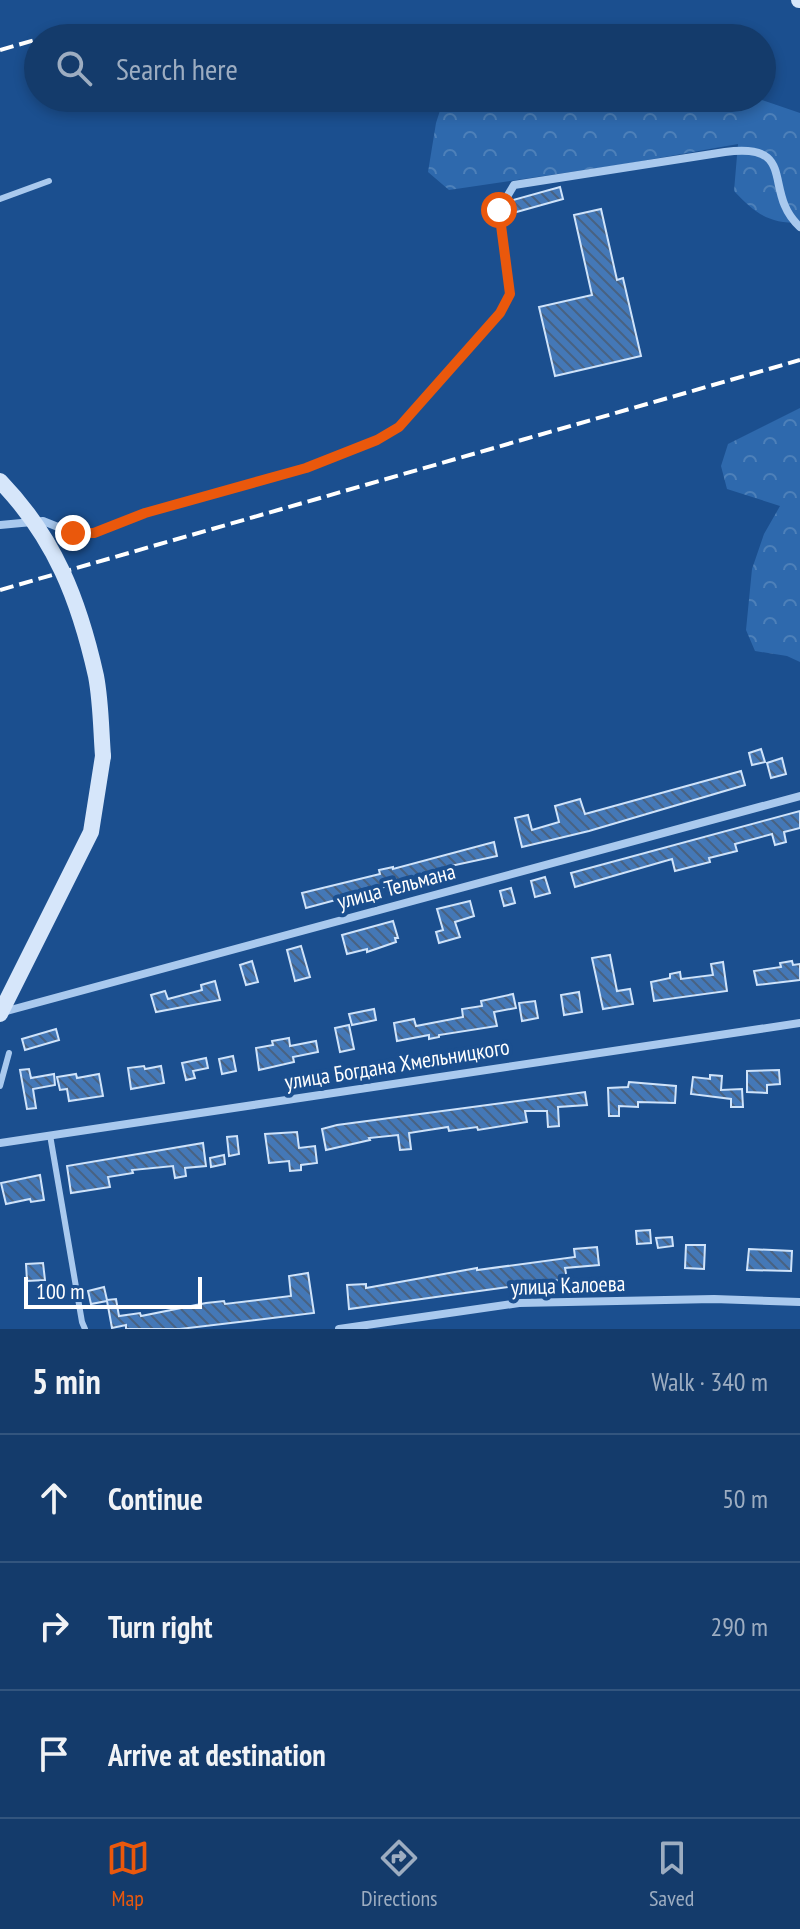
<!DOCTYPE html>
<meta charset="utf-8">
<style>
body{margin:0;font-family:"PT Sans Narrow",sans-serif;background:#1d4271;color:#f1f3f6}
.scale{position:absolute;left:24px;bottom:20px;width:178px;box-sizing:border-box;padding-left:8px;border:4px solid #fff;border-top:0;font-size:22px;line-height:28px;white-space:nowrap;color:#fff;-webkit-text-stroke:6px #1b4f8f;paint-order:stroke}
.stop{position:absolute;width:24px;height:24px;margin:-18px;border:6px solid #ea580c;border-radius:50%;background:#fff}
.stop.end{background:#ea580c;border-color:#fff;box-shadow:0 2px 8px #0008}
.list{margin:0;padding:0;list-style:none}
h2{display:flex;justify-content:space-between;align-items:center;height:104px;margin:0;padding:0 32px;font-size:34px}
h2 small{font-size:26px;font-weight:400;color:#9dadc1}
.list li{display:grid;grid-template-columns:52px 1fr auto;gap:24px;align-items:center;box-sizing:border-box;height:128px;padding:0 32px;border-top:2px solid #33557e}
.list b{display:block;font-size:30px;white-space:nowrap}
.list em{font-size:26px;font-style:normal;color:#9dadc1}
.icon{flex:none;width:44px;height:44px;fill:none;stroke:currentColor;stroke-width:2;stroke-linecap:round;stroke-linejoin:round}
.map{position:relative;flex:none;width:800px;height:1329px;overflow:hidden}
.search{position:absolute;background:#143b6b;box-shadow:0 4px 12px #0003;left:24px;right:24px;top:24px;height:88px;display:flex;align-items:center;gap:20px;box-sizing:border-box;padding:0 28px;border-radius:44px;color:#9dadc1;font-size:30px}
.sheet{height:488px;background:#143b6b}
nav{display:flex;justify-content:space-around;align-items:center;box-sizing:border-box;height:112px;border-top:2px solid #33557e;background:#143b6b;font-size:22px;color:#9dadc1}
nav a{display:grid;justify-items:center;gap:4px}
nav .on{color:#ea580c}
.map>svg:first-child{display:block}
.forest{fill:url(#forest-crowns)}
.building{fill:url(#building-back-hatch);stroke:#cfe3fa;stroke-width:2}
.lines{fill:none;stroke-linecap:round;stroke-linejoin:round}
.lane{stroke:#a9c9ee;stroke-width:6}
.street{stroke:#a9c9ee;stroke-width:8}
.secondary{stroke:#d6e6fa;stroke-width:16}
.rail{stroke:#fff;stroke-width:4;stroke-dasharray:14 6;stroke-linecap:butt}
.secondary-bridge{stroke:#d6e6fa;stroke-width:16}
.route{stroke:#ea580c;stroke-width:10}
.labels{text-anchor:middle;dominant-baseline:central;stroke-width:8;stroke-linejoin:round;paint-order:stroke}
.street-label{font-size:22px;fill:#fff;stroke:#1b4f8f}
</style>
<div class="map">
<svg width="800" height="1329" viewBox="0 0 800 1329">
<defs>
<pattern id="forest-crowns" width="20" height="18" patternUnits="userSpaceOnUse" patternTransform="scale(2)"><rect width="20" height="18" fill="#2e69ad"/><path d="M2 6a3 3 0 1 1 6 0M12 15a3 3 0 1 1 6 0" fill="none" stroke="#4d80b9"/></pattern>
<pattern id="building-back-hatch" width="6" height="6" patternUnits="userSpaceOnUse" patternTransform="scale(2)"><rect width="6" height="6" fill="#4478b7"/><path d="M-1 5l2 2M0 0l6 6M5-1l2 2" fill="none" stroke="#486282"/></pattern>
</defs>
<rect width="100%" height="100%" fill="#1b4f8f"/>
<g class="forest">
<path d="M444 98H756L800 113V223C768 223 756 214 734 191L738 144 625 164 449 190 428 172 436 123Z"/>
<polygon points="800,408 800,662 787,656 755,651 746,630 752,569 764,534 780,506 727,489 721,466 728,444"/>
</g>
<g class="building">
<polygon points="560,187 563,199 513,213 511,204 513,200"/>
<polygon points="601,209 617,280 623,278 641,356 555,376 539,307 592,295 574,215"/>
<polygon points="761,749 765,762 752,765 749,753"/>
<polygon points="782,758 786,774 771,778 767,763"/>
<polygon points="741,771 745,785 589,831 522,847 515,818 528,815 532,830 559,822 555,806 580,799 585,814"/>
<polygon points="800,811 800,828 784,832 786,842 775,845 772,834 735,844 737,851 709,858 710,862 675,871 672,859 575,887 571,873"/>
<polygon points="494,842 497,856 446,867 447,870 306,908 302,893 380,874 379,870 393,867 393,869"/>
<polygon points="545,877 550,893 535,897 531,881"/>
<polygon points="511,888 515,903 504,906 500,891"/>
<polygon points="470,901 474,916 455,922 460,937 439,943 436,932 443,930 437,909"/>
<polygon points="393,921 398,938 395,938 396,942 367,952 367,949 347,954 342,935"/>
<polygon points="301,946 310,977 295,981 287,950"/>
<polygon points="610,955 617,991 630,989 633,1004 603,1009 592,958"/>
<polygon points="252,961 258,982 246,985 240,965"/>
<polygon points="792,961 793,965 800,964 800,980 757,985 754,971 781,967 780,963"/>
<polygon points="723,962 727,991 654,1001 651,982 670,978 670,974 680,972 681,979 713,975 711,964"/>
<polygon points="215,981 220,1000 156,1012 151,995 165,991 168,999 202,990 201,985"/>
<polygon points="579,992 582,1012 564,1015 561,995"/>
<polygon points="513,994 516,1008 494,1012 497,1026 439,1035 439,1037 429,1039 429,1035 397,1041 394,1023 414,1019 416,1026 463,1017 462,1009 482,1006 481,1001"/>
<polygon points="535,1001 538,1018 522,1021 519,1003"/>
<polygon points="374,1009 376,1020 352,1025 349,1014"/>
<polygon points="349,1025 354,1049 340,1052 335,1028"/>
<polygon points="56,1029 59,1040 25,1050 22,1039"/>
<polygon points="289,1038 290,1046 316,1041 318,1052 293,1057 294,1062 259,1070 256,1048 273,1045 272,1041"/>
<polygon points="233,1056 236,1071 222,1074 219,1059"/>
<polygon points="206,1058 208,1068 193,1071 195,1078 186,1080 182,1063"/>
<polygon points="144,1066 145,1069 161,1066 164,1083 131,1089 128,1068"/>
<polygon points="29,1069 31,1078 54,1074 55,1085 33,1089 36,1108 27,1109 20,1070"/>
<polygon points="779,1070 780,1084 767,1085 767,1093 747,1092 747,1071"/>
<polygon points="76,1074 77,1078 99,1074 103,1096 69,1101 67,1089 60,1090 57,1077"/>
<polygon points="710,1075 722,1076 721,1090 742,1089 743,1107 731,1107 731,1099 691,1094 693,1077 710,1079"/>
<polygon points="629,1082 676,1086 675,1103 638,1102 638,1107 619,1106 619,1116 609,1116 608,1088 628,1087"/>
<polygon points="585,1092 587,1105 558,1107 559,1126 548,1127 547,1111 525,1111 527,1122 478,1130 477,1127 449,1131 448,1127 409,1133 411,1149 400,1150 398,1135 369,1138 370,1140 326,1150 322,1129 337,1125"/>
<polygon points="297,1132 299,1148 315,1146 317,1163 301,1165 301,1170 290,1171 289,1161 269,1163 265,1134"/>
<polygon points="237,1136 239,1154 229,1156 227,1137"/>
<polygon points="203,1143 206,1166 185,1168 186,1176 175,1178 173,1166 132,1170 133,1173 108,1177 110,1187 71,1193 67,1166"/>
<polygon points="224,1155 225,1164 211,1167 210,1158"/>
<polygon points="40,1175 44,1200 31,1202 30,1199 6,1204 1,1183"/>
<polygon points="650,1230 651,1243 637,1244 636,1231"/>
<polygon points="672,1237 673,1246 658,1248 656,1238"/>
<polygon points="686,1245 705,1245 704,1269 685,1268"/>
<polygon points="597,1247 599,1265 565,1268 567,1279 349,1309 347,1285 366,1284 366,1288 477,1268 477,1270 575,1257 574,1249"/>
<polygon points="749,1249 792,1251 791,1271 747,1270"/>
<polygon points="43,1263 45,1280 27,1281 26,1264"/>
<polygon points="308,1273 314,1313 180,1329 126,1329 126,1325 112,1328 107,1301 91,1304 88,1291 104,1287 107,1300 116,1299 119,1316 140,1313 141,1316 206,1303 224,1301 225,1304 291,1296 289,1276"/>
</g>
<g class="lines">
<g class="lane">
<polyline points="0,199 49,181"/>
<polyline points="0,1086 9,1053"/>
<polyline points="50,1135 82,1322 85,1329"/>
</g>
<g class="street">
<path d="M0 525 43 521 73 533H94L145 513 306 468 377 440 399 427 500 313 510 294 499 210 514 185 725 152C800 142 761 192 800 227"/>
<polyline points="3,1012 800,796"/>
<polyline points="0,1143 800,1023"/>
<polyline points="339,1329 519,1303 714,1299 800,1302"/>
</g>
<g class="secondary">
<polyline points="799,0 800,0"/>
<polyline points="0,1014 91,832 103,756"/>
</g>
<g class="rail">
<polyline points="0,50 35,40"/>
<polyline points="0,590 800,360"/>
</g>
<path class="secondary-bridge" d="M0 481C55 538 79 600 96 676 101 702 101 730 103 756"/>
</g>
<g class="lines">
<polyline class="route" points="73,533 94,533 145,513 306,468 377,440 399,427 500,313 510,294 499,210"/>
</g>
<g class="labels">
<g class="street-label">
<text transform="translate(396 886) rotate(-15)">улица Тельмана</text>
<text transform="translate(397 1064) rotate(-9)">улица Богдана Хмельницкого</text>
<text transform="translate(568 1285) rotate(-2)">улица Калоева</text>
</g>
</g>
</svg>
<div class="scale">100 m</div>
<div class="stop" style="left:499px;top:210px"></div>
<div class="stop end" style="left:73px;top:533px"></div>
<div class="search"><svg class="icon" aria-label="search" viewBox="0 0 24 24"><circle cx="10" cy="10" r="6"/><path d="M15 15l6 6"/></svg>Search here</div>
</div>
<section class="sheet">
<h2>5 min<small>Walk · 340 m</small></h2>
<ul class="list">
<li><svg class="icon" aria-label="ahead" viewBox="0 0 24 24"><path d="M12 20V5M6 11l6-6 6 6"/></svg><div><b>Continue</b></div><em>50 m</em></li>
<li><svg class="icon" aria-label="right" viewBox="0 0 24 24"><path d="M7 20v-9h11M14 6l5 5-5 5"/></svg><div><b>Turn right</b></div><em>290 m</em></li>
<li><svg class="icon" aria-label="arrive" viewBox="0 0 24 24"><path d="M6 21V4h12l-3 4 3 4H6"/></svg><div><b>Arrive at destination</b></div></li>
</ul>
</section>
<nav>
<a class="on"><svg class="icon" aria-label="map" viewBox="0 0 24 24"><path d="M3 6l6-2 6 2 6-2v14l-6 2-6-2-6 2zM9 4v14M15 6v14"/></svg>Map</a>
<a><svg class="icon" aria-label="directions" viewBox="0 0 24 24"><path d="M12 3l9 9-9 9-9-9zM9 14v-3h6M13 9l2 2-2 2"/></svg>Directions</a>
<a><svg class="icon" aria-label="saved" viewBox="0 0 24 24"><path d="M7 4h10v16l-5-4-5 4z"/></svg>Saved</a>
</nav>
